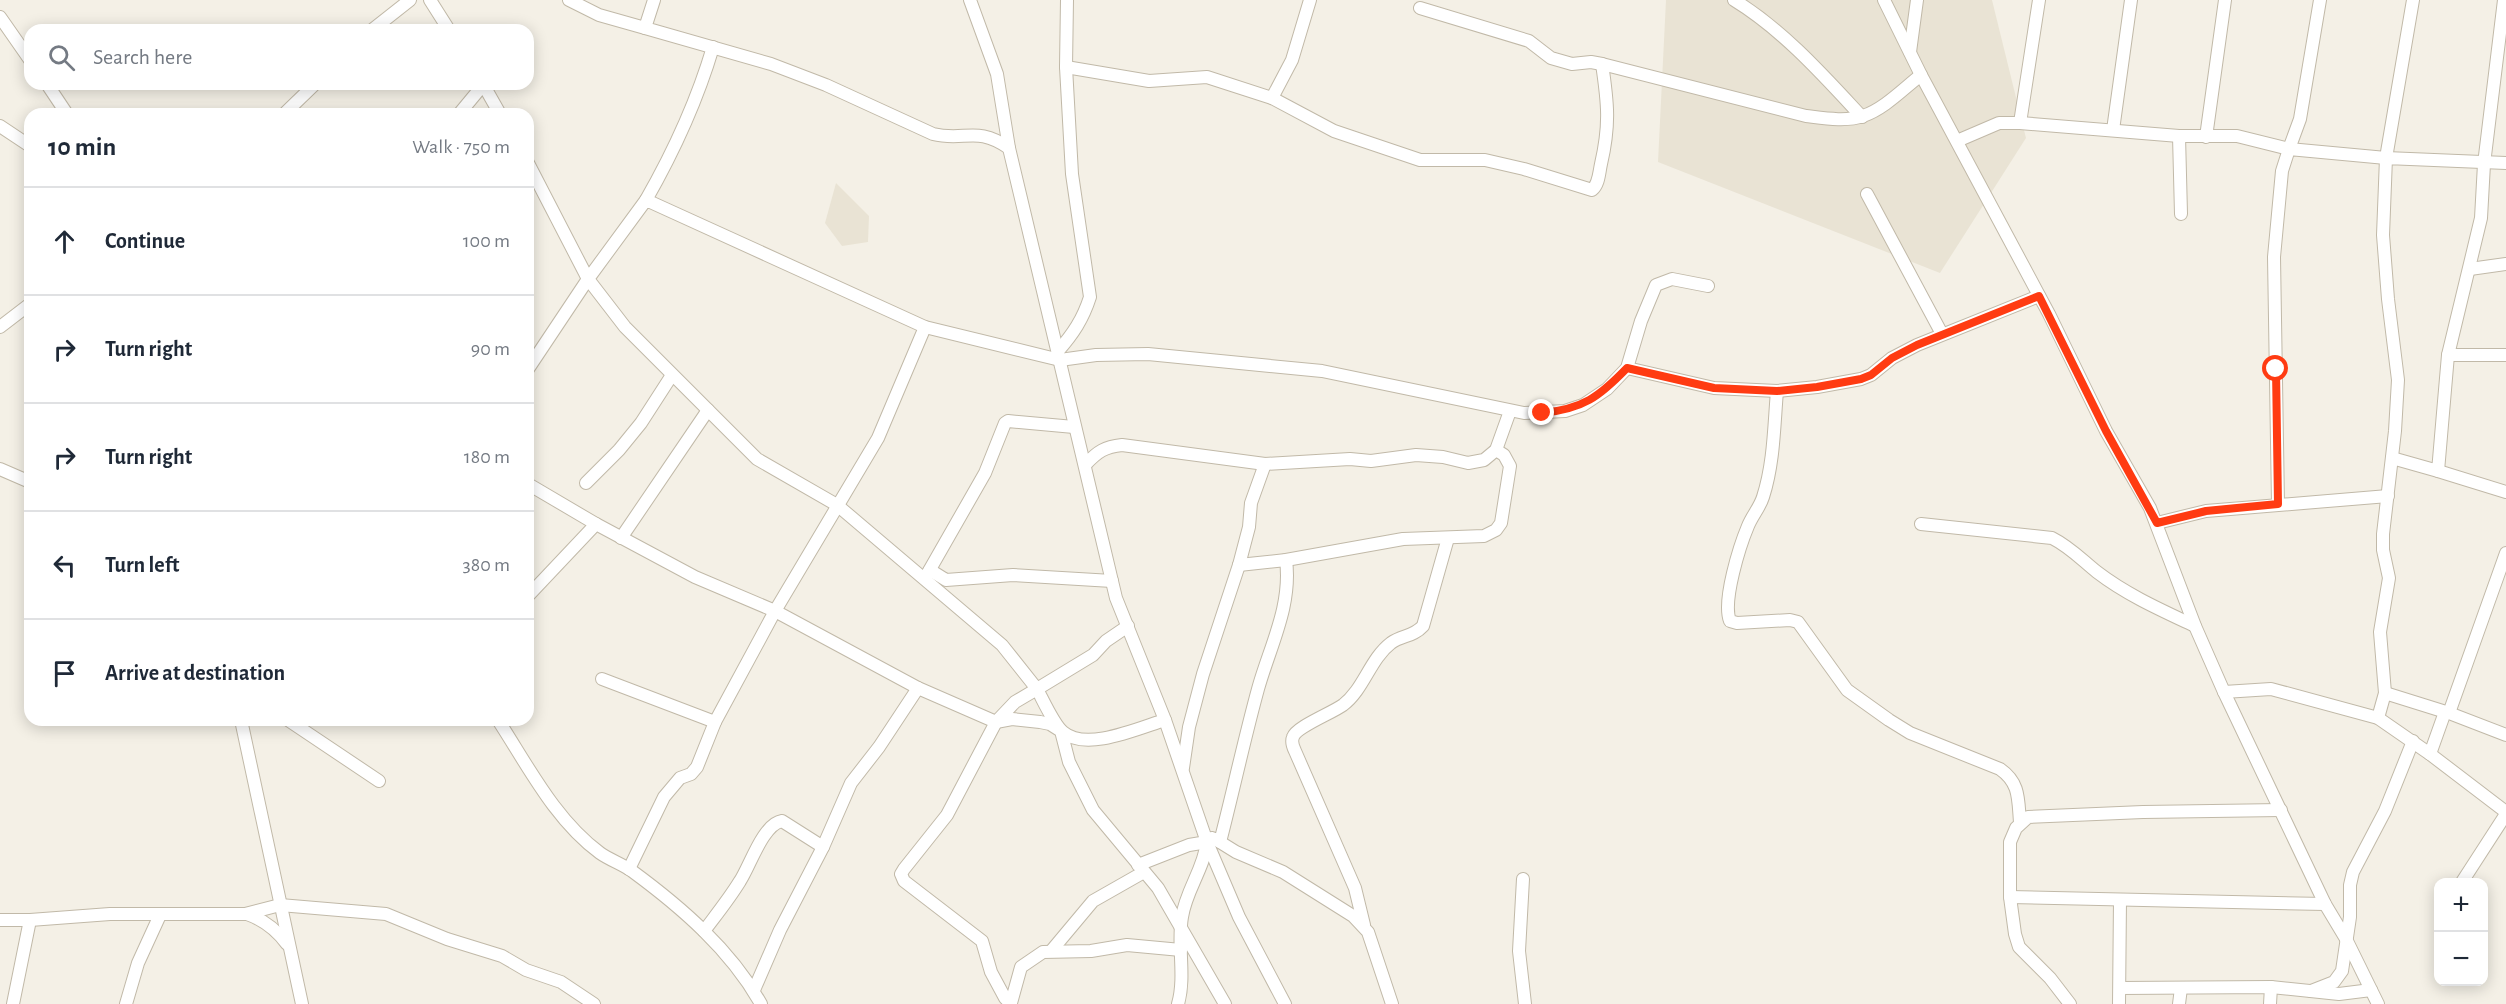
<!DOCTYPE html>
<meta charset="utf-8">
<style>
body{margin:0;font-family:"Alegreya Sans",sans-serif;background:#f6f6f7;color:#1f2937}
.controls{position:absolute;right:18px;bottom:18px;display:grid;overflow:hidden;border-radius:12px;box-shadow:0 3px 15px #0003}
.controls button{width:54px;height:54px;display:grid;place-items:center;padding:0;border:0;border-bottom:2px solid #e0e1e3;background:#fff;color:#1f2937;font:30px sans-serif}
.stop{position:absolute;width:18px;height:18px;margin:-14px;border:4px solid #ff3b12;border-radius:50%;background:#fff}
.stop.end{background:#ff3b12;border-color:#fff;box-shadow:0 2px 6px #0008}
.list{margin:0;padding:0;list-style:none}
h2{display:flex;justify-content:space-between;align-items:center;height:78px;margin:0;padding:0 24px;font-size:26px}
h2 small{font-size:20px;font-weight:400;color:#747a83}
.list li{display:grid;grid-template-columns:39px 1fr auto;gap:18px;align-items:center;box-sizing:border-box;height:108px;padding:0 24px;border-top:2px solid #e0e1e3}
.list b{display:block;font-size:22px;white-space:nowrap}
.list em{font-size:20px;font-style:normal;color:#747a83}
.icon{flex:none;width:33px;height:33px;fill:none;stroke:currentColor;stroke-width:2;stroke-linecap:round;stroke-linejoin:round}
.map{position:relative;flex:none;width:2506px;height:1004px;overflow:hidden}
.search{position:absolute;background:#fff;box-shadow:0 3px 15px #0003;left:24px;top:24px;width:510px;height:66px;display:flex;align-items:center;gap:15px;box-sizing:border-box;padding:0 21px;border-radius:18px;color:#747a83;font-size:22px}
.panel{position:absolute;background:#fff;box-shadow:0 3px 15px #0003;left:24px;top:108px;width:510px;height:618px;border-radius:18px}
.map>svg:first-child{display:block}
.residential{fill:#e9e3d4}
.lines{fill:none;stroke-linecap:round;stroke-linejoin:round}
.minor-casing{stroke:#c1b9a8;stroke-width:14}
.minor{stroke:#fff;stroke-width:12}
.route{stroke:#ff3b12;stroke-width:8}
</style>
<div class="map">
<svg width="2506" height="1004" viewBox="0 0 2506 1004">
<rect width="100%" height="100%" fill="#f4f0e6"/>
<g class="residential">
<polygon points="1666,0 1992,0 2026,138 1940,273 1658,162"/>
<polygon points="836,183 869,216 868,242 842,246 825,223"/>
</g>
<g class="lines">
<defs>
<g id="minor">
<polyline points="430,0 449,30"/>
<polyline points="569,0 599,15 645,28"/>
<path d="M654 0 645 28 771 64 826 85 933 134C965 142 976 125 1009 148"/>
<polyline points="970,0 997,74 1009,148 1116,598 1165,720 1207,842"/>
<path d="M1734 0C1783 30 1823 75 1862 117"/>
<polyline points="1884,0 1921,75 2049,314 2106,431 2150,508 2195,626 2224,692 2325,904 2346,939 2378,1004"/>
<path d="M1420 8 1529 41 1551 58 1572 64 1591 62 1602 64 1806 116C1823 118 1846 122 1863 116 1884 109 1903 89 1921 75"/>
<polyline points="0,17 30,60"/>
<polyline points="372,30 410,0"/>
<polyline points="1910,52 1917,0"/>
<path d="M1066 67 1149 81 1207 77 1272 98 1334 131 1420 160H1485L1524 169 1592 190C1599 184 1599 173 1601 164 1610 125 1608 104 1602 64"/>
<polyline points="47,84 67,114"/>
<polyline points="483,84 500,114"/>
<polyline points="1272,98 1292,60 1310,0"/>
<polyline points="284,114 315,84"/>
<polyline points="459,114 483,85"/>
<polyline points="2020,123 2039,0"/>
<polyline points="0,126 30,146"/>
<polyline points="2113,130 2131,0"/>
<polyline points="2179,136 2181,214"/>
<polyline points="2206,137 2225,0"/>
<polyline points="1957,141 1999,123 2020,123 2179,136 2237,136 2289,149 2300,119 2320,0"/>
<polyline points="528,163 588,279 528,369"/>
<polyline points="1867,194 1942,334"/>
<path d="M646 200C674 151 697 101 713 47"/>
<polyline points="2470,269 2506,264"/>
<polyline points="0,327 30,304"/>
<polyline points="925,327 878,438 775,611 918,688 996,722 1012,719 1040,722 1050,724 1061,731 1069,762 1093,810 1158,888 1225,1004"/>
<path d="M1058 351C1073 334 1083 319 1090 297L1072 174 1066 67 1067 0"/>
<polyline points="2448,355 2506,355"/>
<polyline points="1627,368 1714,388 1777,391 1817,387 1861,379 1871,375 1892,358 1917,345 2039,296"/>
<path d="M1777 391C1774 426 1774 463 1763 497 1760 507 1752 516 1748 526 1740 545 1722 601 1730 621L1737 623 1790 620 1798 622 1847 690 1889 720 1910 733 2000 769C2020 783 2018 799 2020 822"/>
<polyline points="2392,458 2438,471 2448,355 2481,218 2484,164 2504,0"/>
<path d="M1086 464C1098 451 1105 447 1122 445L1265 464 1350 459 1371 461 1416 455 1443 457 1468 463 1484 460 1496 450 1510 411"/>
<polyline points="0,469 30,482"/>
<polyline points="2438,471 2506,492"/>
<polyline points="586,483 619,450 641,423 672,375"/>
<polyline points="528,484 596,524"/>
<polyline points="2278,504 2274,257 2282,171 2289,149 2386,158 2413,0"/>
<polyline points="2157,523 2206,511 2388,496"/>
<path d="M1921 524 2052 538C2070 547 2082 560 2097 572 2127 595 2161 610 2195 626"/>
<polyline points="621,538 708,410"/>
<polyline points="1239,565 1286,560 1403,539 1484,536 1496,530 1501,523 1510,466 1504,455 1496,450"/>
<polyline points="930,570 946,580 1013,575 1112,581"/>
<polyline points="925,578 985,473 1005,423 1008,421 1074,427"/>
<polyline points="528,596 596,524 695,577 775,611 715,722 697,767 691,774 680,778 664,797 629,869"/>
<polyline points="1128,626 1106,641 1093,655 1037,689 1002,645 837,505 757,459 625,327 588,279 646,200 925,327 1060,360 1096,355 1148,354 1322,371 1524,413 1565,411 1583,405 1607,389 1627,368 1641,321 1656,285 1672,279 1708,286"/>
<polyline points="602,679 715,722"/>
<polyline points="2224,692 2271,689 2378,718 2430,754 2506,812"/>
<polyline points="2385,693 2449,713 2506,735"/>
<polyline points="2449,713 2506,553"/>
<polyline points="2378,718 2385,693 2380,632 2389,578 2383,550 2383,534 2395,431 2398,380 2388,299 2383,235 2386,158 2506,163"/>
<polyline points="241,720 302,1004"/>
<polyline points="288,720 379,781"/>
<path d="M498 720C528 766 555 820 600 853 610 860 622 864 632 871 681 907 731 950 761 1004"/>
<polyline points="2430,754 2445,712"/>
<polyline points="1183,768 1189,727 1203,674 1239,565 1249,527 1251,503 1265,464"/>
<polyline points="1215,839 1236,852 1283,872 1353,916 1368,932 1392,1004"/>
<path d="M1220 842C1233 792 1244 740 1258 689 1270 646 1292 606 1286 560"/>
<polyline points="1138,865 1189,845 1207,842 1212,838"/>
<polyline points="1523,879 1519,951 1525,1004"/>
<polyline points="2462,882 2506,814"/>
<polyline points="2010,897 2325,904"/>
<path d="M247 914C264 920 276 929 287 944"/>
<polyline points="0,920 30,920 110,914 245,914 280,905 386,914 447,939 502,956 526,970 561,982 594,1004"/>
<path d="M1364 925 1355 888 1295 751C1293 747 1291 742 1293 737 1296 727 1332 713 1343 705 1364 689 1370 659 1391 643 1402 635 1413 637 1423 626L1448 538"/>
<path d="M704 931C716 915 729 899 740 881 750 866 763 824 782 821L823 847"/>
<polyline points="1052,950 1093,901 1144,872"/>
<polyline points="2120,988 2271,987 2339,994 2371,990"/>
<polyline points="754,990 780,930 823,847 851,783 879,747 918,688"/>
<polyline points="2311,991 2334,982 2342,971 2350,917 2350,885 2353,872 2385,811 2413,741"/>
<polyline points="1011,1003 1021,967 1043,952 1091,951 1127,945 1181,950"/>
<polyline points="13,1004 30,920"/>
<polyline points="126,1004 138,963 160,915"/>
<path d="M1011 1004 1005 998 991 972 982 941 904 881 901 874 904 869 947 815 996 722 1015 702 1037 689C1043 700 1054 725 1063 732 1086 752 1139 728 1165 720"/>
<path d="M1178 1004C1186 976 1177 945 1182 917 1186 890 1204 869 1207 842L1239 917 1285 1004"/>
<polyline points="2070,1004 2050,978 2019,947 2015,934 2010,897 2010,842 2016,828 2028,817 2143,812 2281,810"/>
<polyline points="2119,1004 2120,900"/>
<polyline points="2179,1004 2181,988"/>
<polyline points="2270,1004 2271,987"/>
</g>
</defs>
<use href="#minor" class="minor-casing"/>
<use href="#minor" class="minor"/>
</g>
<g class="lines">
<path class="route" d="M1542 413C1583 409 1599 397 1627 368L1714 388 1777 391 1817 387 1861 379 1871 375 1892 358 1917 345 2039 296 2106 431 2157 523 2206 511 2278 504 2276 369"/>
</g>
</svg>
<div class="controls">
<button>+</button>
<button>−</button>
</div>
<div class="stop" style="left:2276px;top:369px"></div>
<div class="stop end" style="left:1542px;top:413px"></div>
<div class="search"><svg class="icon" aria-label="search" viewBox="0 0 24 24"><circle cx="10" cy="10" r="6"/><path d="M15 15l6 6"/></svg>Search here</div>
<section class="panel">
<h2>10 min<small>Walk · 750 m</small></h2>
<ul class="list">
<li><svg class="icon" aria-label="ahead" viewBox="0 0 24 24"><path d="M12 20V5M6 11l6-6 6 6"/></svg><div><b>Continue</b></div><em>100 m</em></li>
<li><svg class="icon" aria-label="right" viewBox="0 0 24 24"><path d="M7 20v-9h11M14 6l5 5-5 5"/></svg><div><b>Turn right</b></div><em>90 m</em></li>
<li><svg class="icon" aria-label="right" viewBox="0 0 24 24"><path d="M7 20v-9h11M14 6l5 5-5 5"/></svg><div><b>Turn right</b></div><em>180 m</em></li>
<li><svg class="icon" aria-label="left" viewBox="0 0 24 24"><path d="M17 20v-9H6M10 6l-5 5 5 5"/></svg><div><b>Turn left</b></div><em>380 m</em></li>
<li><svg class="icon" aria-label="arrive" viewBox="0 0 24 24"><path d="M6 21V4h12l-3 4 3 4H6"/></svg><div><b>Arrive at destination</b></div></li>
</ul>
</section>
</div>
